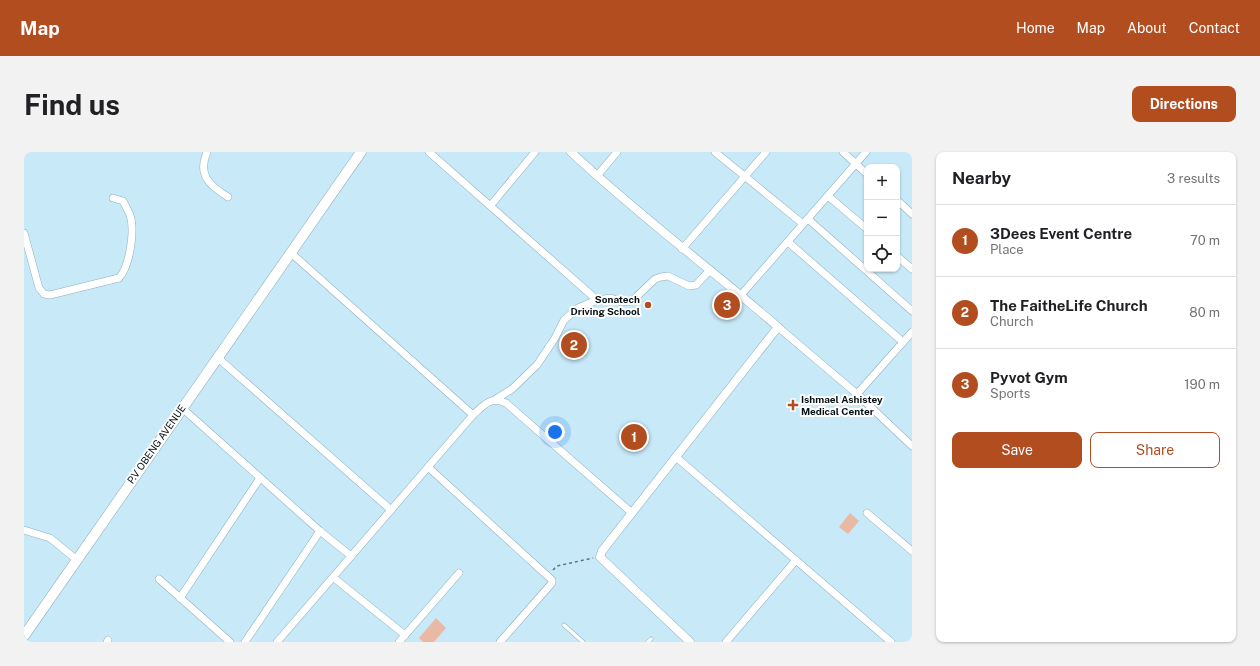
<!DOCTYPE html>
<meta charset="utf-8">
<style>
body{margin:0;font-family:"Public Sans",sans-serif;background:#f2f2f2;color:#202124}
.controls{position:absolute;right:12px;top:12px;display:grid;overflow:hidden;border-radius:8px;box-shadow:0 1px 3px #0004}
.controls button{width:36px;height:36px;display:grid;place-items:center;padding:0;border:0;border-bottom:1px solid #e0e0e0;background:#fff;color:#202124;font:20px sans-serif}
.you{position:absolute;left:531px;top:280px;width:14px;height:14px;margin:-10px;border:3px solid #fff;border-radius:50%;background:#1a73e8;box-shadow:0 0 0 6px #1a73e833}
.badge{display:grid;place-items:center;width:26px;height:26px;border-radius:50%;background:#b24d1f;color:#fff;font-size:13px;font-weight:700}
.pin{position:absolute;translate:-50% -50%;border:2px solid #fff;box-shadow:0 1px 4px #0006}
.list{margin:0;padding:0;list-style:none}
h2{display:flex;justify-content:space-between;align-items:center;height:52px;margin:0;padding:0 16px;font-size:17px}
h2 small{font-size:13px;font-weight:400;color:#757577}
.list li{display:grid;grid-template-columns:26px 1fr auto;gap:12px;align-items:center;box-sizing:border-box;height:72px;padding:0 16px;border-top:1px solid #e0e0e0}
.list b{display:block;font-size:15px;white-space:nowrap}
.list p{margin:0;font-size:13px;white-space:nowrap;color:#757577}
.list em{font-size:13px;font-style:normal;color:#757577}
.actions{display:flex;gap:8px;padding:12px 16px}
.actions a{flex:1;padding:9px 0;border:1px solid #b24d1f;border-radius:8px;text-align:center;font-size:14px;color:#b24d1f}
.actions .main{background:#b24d1f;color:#fff}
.icon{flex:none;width:22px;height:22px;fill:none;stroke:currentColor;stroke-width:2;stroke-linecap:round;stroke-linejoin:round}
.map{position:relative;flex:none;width:888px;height:490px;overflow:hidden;border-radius:8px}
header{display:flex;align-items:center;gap:24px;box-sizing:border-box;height:56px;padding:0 20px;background:#b24d1f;color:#fff}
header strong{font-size:19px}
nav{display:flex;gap:22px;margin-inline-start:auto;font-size:14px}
.intro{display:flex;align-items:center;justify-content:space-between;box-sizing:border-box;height:96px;padding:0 24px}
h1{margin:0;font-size:28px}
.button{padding:10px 18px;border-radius:8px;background:#b24d1f;color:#fff;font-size:14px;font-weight:700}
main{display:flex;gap:24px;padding:0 24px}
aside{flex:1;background:#fff;border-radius:8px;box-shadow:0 1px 3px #0004}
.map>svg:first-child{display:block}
.green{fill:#e9b9a6}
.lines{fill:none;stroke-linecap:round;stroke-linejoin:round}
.service-casing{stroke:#8dadba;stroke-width:4.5}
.minor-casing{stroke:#8dadba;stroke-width:8}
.tertiary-casing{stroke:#8dadba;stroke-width:9}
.secondary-casing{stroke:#8dadba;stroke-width:11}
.path{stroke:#5d727b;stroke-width:1.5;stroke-dasharray:3 3;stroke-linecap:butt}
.service{stroke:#fff;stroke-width:3.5}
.minor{stroke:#fff;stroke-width:7}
.tertiary{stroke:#fff;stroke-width:8}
.secondary{stroke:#fff;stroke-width:10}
.poi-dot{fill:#b24d1f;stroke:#fff;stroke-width:1.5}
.labels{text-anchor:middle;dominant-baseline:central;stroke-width:4;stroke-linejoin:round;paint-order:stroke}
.poi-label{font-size:10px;font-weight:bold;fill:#040f13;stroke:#fff;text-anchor:end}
.street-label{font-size:10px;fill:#040f13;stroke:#fff}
</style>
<header>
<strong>Map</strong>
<nav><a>Home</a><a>Map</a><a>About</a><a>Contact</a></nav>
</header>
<div class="intro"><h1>Find us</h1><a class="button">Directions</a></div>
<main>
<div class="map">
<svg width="888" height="490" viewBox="0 0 888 490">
<rect width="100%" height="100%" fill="#c8e9f7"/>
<g class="green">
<polygon points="826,361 835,369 824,382 815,375"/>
<polygon points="412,466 422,476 410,490 399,490 395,486"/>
</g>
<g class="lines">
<defs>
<g id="service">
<polyline points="540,473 559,490"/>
<polyline points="624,490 627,487"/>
</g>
<g id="minor">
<path d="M183 0C173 23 186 34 204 45"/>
<polyline points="405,0 573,148"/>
<polyline points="691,0 779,72"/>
<polyline points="819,0 843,22"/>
<polyline points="573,24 593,0"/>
<polyline points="804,44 843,77"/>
<polyline points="873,48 888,62"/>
<polyline points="467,53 511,0"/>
<polyline points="784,67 888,159"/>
<path d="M0 81 15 136 20 142 26 143 95 126C106 114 111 78 106 63 104 58 101 53 99 49L89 46"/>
<polyline points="764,90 879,190"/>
<polyline points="658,97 742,0"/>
<polyline points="267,101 449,263"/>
<polyline points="873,104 888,117"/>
<polyline points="717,143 842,0"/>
<polyline points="754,175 833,242 888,294"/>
<polyline points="194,206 367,358"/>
<polyline points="833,242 888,180"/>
<polyline points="472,247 488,237 513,213 531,186 540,168 554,156 573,148 587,146 597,150 608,149 631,127 637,125 644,124 665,134 672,133 686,118"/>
<polyline points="158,256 296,379 327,404"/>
<polyline points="652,305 867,490"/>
<polyline points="404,315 528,428 528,431 476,490"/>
<polyline points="843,361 888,399"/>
<polyline points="0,378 26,386 53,408"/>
<polyline points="310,426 381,483"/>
<polyline points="135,427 206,490"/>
<polyline points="156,446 236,326"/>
<polyline points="83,490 84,488"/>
<polyline points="221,490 296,379"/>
<path d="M253 490 449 263C460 253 466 244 482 251L608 361"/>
<polyline points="375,490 435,421"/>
<polyline points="702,490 772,408"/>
</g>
<path id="tertiary" d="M547 0C613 62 686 116 754 175L578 399 576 405 666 490"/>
<polyline id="secondary" points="0,484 337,0"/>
</defs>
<use href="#service" class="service-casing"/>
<use href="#minor" class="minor-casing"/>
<use href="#tertiary" class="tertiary-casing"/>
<use href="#secondary" class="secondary-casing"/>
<polyline class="path" points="529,418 533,414 569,406"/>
<use href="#service" class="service"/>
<use href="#minor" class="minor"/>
<use href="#tertiary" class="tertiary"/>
<use href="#secondary" class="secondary"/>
</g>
<g class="poi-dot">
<circle cx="624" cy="153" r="4"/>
<path d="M767 247h4v4h4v4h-4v4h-4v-4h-4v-4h4z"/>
</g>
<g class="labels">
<g class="poi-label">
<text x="616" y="147">Sonatech<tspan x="616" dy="12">Driving School</tspan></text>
<text x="777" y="247" text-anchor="start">Ishmael Ashistey<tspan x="777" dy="12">Medical Center</tspan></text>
</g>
<g class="street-label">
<text transform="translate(132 292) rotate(-55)">P.V OBENG AVENUE</text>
</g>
</g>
</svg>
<div class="controls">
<button>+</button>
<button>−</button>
<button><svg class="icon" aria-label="locate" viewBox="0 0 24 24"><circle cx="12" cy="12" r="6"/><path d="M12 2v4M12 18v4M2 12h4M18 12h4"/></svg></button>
</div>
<div class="you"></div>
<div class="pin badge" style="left:610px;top:285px">1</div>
<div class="pin badge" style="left:550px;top:193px">2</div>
<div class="pin badge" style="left:703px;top:153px">3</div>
</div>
<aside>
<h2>Nearby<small>3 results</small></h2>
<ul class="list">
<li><span class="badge">1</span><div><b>3Dees Event Centre</b><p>Place</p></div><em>70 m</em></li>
<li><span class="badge">2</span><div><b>The FaitheLife Church</b><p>Church</p></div><em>80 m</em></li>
<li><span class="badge">3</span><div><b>Pyvot Gym</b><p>Sports</p></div><em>190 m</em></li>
</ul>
<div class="actions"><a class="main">Save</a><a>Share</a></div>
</aside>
</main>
